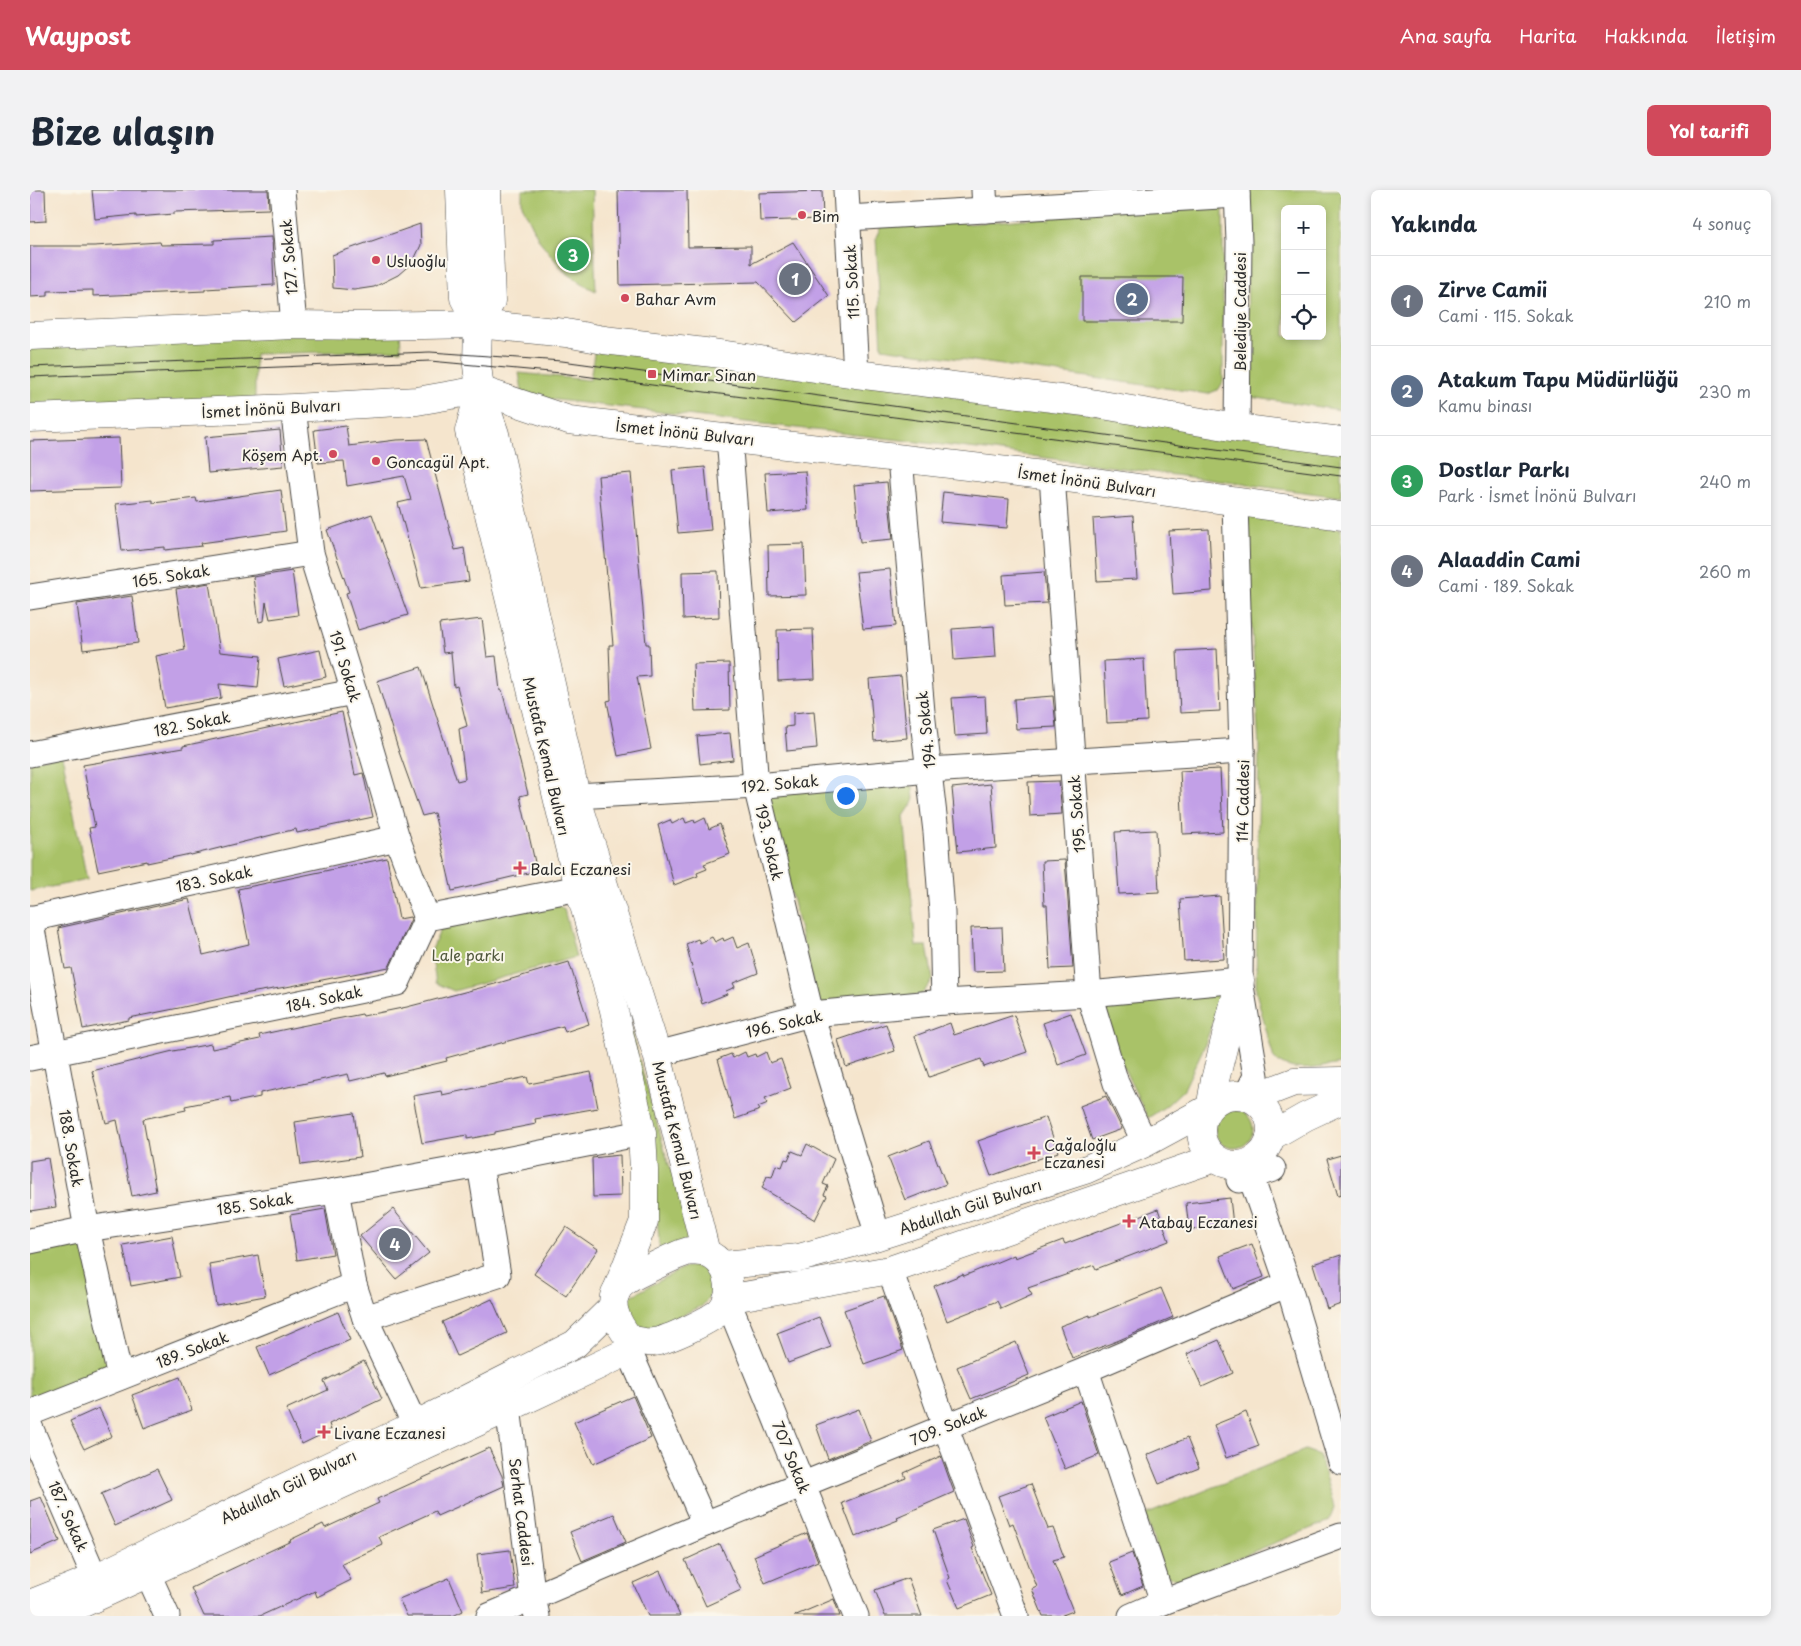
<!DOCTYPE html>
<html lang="tr">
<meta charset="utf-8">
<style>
body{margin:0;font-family:"Playpen Sans",sans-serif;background:#f2f2f3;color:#1f2937}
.controls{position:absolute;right:15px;top:15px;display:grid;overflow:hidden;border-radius:8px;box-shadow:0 2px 8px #0003}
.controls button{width:45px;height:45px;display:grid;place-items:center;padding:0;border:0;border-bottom:1px solid #e0e1e3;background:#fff;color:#1f2937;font:25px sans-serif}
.you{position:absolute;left:815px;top:605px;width:18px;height:18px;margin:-12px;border:4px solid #fff;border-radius:50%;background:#1a73e8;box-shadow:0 0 0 8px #1a73e833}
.badge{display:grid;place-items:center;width:32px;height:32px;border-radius:50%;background:#d1495b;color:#fff;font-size:16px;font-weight:700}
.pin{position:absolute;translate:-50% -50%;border:2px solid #fff;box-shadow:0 1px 5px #0006}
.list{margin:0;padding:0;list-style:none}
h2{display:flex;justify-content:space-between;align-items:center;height:65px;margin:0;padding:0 20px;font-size:21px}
h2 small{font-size:16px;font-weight:400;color:#747a83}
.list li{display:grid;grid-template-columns:32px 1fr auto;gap:15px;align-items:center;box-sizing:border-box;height:90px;padding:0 20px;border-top:1px solid #e0e1e3}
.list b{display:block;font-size:19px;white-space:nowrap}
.list p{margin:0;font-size:16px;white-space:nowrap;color:#747a83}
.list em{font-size:16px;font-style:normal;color:#747a83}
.icon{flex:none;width:28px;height:28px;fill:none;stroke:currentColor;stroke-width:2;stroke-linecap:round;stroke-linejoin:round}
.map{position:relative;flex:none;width:1311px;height:1426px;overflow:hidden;border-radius:8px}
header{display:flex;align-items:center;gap:30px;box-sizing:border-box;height:70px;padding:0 25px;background:#d1495b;color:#fff}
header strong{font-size:24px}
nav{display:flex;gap:28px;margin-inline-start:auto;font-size:18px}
.intro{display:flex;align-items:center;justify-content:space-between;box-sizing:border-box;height:120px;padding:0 30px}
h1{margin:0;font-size:35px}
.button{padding:12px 22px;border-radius:8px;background:#d1495b;color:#fff;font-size:18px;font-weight:700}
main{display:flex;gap:30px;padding:0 30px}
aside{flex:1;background:#fff;border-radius:8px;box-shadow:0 2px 8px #0003}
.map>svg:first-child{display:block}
.green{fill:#a9c268;stroke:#6a764a;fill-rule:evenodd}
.building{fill:#c2a0e7}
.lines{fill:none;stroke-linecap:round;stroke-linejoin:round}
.minor-casing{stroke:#494743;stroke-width:27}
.major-casing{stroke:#494743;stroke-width:29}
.minor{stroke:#fff;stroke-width:25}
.major{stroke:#fff;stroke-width:28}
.tram{stroke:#2b2b2b;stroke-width:1}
.poi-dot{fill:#d1495b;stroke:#fbf7ec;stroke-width:2}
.labels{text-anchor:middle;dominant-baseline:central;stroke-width:4;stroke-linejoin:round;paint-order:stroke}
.poi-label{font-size:15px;fill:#2b2b2b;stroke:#fbf7ec;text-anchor:start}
.street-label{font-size:15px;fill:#2b2b2b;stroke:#fbf7ec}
.park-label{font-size:15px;fill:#51583d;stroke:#fbf7ec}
</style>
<header>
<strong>Waypost</strong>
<nav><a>Ana sayfa</a><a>Harita</a><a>Hakkında</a><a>İletişim</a></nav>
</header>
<div class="intro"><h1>Bize ulaşın</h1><a class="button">Yol tarifi</a></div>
<main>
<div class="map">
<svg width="1311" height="1426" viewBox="0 0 1311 1426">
<rect width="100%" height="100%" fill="#fbf7ec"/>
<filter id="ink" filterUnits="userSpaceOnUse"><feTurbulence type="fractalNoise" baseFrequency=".02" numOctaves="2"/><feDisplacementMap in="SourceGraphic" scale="10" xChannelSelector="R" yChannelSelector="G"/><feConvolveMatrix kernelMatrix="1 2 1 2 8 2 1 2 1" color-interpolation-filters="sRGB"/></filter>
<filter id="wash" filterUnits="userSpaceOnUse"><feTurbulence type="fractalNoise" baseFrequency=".0096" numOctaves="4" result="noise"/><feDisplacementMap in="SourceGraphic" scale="20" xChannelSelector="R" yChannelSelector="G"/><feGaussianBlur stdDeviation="1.12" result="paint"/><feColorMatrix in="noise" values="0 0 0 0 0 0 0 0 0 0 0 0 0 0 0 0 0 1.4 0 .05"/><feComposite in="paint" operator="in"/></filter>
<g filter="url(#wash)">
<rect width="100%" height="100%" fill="#f5e5cd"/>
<g class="green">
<polygon points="492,0 562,0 566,101 552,94 533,80 509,50 492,15"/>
<path d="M1215 0H1311V220L1220 207ZM1255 19H1292V146H1255Z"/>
<polygon points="1193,12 1193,192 1189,199 1178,204 852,158 846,47 853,32 929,29 936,34 1009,28 1020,30 1021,21"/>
<polygon points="370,138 371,160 225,164 225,210 0,217 0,144"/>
<polygon points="565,157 1311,256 1311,307 956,260 493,206 489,183 560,190"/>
<path d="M1215 325 1311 339V874C1288 877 1264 885 1244 869L1226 802 1229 557Z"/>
<polygon points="32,565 57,690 0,701 0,571"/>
<polygon points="867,587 883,597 884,611 874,626 886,756 897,756 903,790 891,805 788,815 735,596"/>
<polygon points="543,637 638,972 671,1052 630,1064 622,963"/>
<polygon points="521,711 534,719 546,767 424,801 406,793 401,762 411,738"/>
<polygon points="1186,801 1192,806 1174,857 1154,899 1136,916 1118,928 1086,862 1075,818 1083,810"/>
<circle cx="1204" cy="939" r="19"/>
<polygon points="57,1039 90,1187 0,1223 0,1051"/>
<path d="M655 1077C683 1073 692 1098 672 1116L624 1137 618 1139 606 1137 596 1117 601 1106Z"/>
<polygon points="1275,1260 1289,1265 1304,1317 1299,1331 1151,1391 1135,1385 1115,1325"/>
</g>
<g id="blocks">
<g class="building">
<polygon points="0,0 15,0 16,31 0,32"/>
<polygon points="62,0 238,0 239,19 144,22 144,24 106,27 106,25 65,29"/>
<polygon points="588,0 657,0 658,57 721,56 721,74 763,52 799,106 766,132 728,92 590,95"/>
<polygon points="792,1 793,29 730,31 729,3"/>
<polygon points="390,34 391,55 383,72 368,85 344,97 324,100 303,98 302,65"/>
<polygon points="242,47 244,95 175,99 175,101 63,106 63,100 18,101 18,106 0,107 0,56 64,56 130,52 131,55 184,54 184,50"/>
<polygon points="1052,87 1153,87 1152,131 1052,131"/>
<polygon points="316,236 319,256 366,250 396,249 425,360 434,358 439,391 391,398 368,313 381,310 374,286 317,296 314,271 288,273 284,240"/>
<polygon points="250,240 253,276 178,283 175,247"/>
<polygon points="89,248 91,298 0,301 0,251"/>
<polygon points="675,277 681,340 648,343 642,280"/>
<polygon points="775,281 778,320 738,323 735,283"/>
<polygon points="601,283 616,454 619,454 620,486 607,487 621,559 588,566 577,511 581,510 579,455 583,455 568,286"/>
<polygon points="857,292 863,349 830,352 824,295"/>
<polygon points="251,300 256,341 171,353 172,356 135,360 135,357 92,361 86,314 123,310 123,313 166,308 167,312"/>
<polygon points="913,302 979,309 977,338 910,332"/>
<polygon points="342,324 378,425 328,440 316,403 319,402 297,340"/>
<polygon points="1103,326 1107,389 1067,391 1063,329"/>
<polygon points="1179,339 1182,401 1143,404 1139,341"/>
<polygon points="774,354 776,405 739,406 738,355"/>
<polygon points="860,379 866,436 833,439 826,382"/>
<polygon points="262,381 268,425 240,429 236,412 234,431 229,432 223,387"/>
<polygon points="688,381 689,427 653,429 652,382"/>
<polygon points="1014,382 1017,413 975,415 973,385"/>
<polygon points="179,393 190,462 231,466 228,498 189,494 191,508 135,518 126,466 155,460 146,399"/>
<polygon points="102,406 108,453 53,460 47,414"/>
<polygon points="452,429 457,467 466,466 470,501 472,500 498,604 490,606 507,681 422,701 404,623 392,626 369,562 347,491 391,477 427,591 435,589 429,539 437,536 427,496 424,497 421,462 413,463 409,434"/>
<polygon points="964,436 966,467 924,470 922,439"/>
<polygon points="783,439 785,489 748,491 747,440"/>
<polygon points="1187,459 1190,521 1150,523 1147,461"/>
<polygon points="290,460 296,487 254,496 248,469"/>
<polygon points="1114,469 1117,531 1077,533 1074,471"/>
<polygon points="699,473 700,520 665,521 663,474"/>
<polygon points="871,486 877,548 844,551 839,489"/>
<polygon points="955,506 957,544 925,546 922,508"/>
<polygon points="1023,506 1026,537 986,539 984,509"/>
<polygon points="784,521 787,558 757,561 755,537 763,536 763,523"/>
<polygon points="312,522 325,585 333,583 343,627 267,643 266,639 161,665 160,664 117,673 117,671 68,681 59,638 65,637 53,575 153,558 153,556"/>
<polygon points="700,543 703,570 670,574 667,546"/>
<polygon points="1190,579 1193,642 1153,644 1150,581"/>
<polygon points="1029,591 1032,624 1000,626 998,592"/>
<polygon points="961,594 966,658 928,662 922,598"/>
<polygon points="654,628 656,633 664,630 665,633 675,628 679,639 690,634 700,664 674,674 677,679 667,683 668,686 644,695 628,635 640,630 642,634"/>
<polygon points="1126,640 1129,702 1089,704 1085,642"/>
<polygon points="357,668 369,729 380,727 381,729 359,777 256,797 207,805 149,818 99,828 99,830 53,839 41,778 35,779 28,738 159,709 173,765 219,754 208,699"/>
<polygon points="1035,670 1043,778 1020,779 1017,715 1014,715 1012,671"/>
<polygon points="1190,706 1194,769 1154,771 1150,709"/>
<polygon points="972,737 974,781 943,782 941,738"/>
<polygon points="682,747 685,752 693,748 694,751 703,747 707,758 719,753 728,783 703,793 705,797 696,801 697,804 672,814 656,754 668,749 670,753"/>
<polygon points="539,772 559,834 535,842 533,836 416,868 417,871 380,880 355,886 354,883 320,891 318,884 230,903 230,907 201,913 200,907 155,916 156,920 113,929 126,1001 102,1006 87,930 76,933 62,881 143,861 181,854 182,859 230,849 229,845 266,837 332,824 333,826 377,817 465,794"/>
<polygon points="1041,823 1056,865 1028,875 1013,833"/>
<polygon points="984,825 997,862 954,877 951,869 899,887 885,846 920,833 924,845"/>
<polygon points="856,834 865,861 816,877 808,850"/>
<polygon points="715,862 717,867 725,864 726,867 736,862 740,873 751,869 761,898 735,908 738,913 728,917 730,920 705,929 688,869 701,864 703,868"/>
<polygon points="561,882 568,918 505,929 506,934 465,942 465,944 437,949 437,945 392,953 383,906 411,901 412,905 497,887 499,894"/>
<polygon points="1076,906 1092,939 1062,950 1050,916"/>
<polygon points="324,923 330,967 271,975 265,932"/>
<polygon points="1016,927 1028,962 961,986 948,951"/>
<polygon points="899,951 916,994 875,1010 858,967"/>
<polygon points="777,954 804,969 793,994 798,996 794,1005 797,1006 785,1030 732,998 737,986 742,987 746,975 752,977 755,969 758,970 762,961 772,965"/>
<polygon points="590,965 591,1006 563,1007 562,968"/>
<polygon points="1311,965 1311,1005 1308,1006 1297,969"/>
<polygon points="18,968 26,1017 0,1021 0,971"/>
<polygon points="1200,1008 1203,1035 1159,1040 1156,1013"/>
<polygon points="295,1019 303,1064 267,1070 260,1025"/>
<polygon points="363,1019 399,1063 366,1089 330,1046"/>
<polygon points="1128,1019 1139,1051 1066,1079 1064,1075 998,1098 1002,1105 971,1119 967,1111 917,1131 904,1096 933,1084 934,1086 984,1065 985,1068 1033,1050 1035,1054"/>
<polygon points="536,1037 568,1059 536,1106 504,1084"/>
<polygon points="142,1046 150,1087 101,1096 93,1055"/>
<polygon points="1222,1054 1234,1087 1203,1099 1190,1066"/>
<polygon points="228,1065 235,1106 186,1115 179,1074"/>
<polygon points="1311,1065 1311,1114 1297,1119 1283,1074"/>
<polygon points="1131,1098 1143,1127 1087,1151 1042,1168 1030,1136 1060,1125 1060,1127"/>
<polygon points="854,1106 873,1160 834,1174 814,1120"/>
<polygon points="462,1109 477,1143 427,1166 412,1132"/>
<polygon points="308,1122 320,1150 239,1185 227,1157"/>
<polygon points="789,1127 801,1157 758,1173 747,1143"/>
<polygon points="1189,1150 1203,1183 1172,1197 1157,1164"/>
<polygon points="986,1152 999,1185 941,1209 927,1177"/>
<polygon points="334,1171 352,1209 299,1234 301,1240 272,1254 256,1219 298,1200 294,1191"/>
<polygon points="150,1187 162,1220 114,1238 102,1205"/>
<polygon points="603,1206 621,1248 563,1274 544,1232"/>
<polygon points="1051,1211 1069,1265 1035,1279 1013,1227"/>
<polygon points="69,1218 82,1246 54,1259 40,1231"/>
<polygon points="829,1219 841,1251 798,1269 786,1235"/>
<polygon points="1216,1222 1229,1256 1196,1268 1184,1235"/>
<polygon points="1157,1248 1169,1278 1129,1294 1117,1265"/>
<polygon points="459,1258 472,1286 474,1296 407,1326 405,1321 349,1347 353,1355 312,1374 321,1390 287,1407 285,1401 230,1426 174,1426 161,1398 261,1351 260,1350 293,1334 295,1338 349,1313 347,1309"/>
<polygon points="911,1266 924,1302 867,1327 868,1330 825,1347 812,1313 876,1288 874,1283"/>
<polygon points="127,1279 142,1310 85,1336 71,1304"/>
<polygon points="1001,1294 1018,1339 1023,1338 1034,1367 1023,1370 1043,1421 1030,1426 1013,1426 1002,1399 1007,1397 983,1333 979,1335 968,1306"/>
<polygon points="11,1307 30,1351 0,1364 0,1311"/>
<polygon points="584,1324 596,1352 552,1371 540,1342"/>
<polygon points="934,1329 944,1357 942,1358 961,1405 929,1418 917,1390 920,1388 903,1340"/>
<polygon points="777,1343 788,1371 735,1393 724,1366"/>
<polygon points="690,1354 711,1400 676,1416 655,1370"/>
<polygon points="480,1360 485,1398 452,1403 447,1364"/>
<polygon points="1102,1363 1113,1396 1092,1405 1079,1372"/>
<polygon points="630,1381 650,1426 618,1426 603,1393"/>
<polygon points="419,1388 433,1421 423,1426 377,1426 369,1409"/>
<polygon points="878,1388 892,1426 855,1426 845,1400"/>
<polygon points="804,1409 810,1426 764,1426"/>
</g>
</g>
</g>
<g filter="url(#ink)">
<use href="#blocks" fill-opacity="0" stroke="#494743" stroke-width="1"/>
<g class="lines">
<defs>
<g id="minor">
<polyline points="252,0 264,135"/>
<polyline points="816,0 826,184"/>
<polyline points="954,0 955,20 1207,5"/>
<polyline points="1207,0 1209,52 1207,238"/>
<polyline points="817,28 955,20"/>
<polyline points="263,218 281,363 324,502 367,648 397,728"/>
<polyline points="699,247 726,596 781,824 848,1046"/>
<polyline points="870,268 892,522 906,642 912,723 914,812"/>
<polyline points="1022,286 1059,804 1086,893 1115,953"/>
<polyline points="1205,312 1212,561 1210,790 1226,886 1216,906"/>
<polyline points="0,407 281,363"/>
<polyline points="0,564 324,502"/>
<polyline points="546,606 726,596 899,580 1212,561"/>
<polyline points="0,728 57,1039 90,1187"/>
<polyline points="0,729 367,648"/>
<polyline points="627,864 781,824 914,812 1059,804 1210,790"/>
<polyline points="0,868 367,793 397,728 549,698"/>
<polyline points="1209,990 1243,979"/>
<polyline points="306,1001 324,1095 335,1128 385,1235"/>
<polyline points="0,1051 57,1039 306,1001 450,975"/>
<polyline points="860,1080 915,1236 986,1426"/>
<polyline points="1258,1094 1311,1272"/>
<polyline points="697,1109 826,1426"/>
<polyline points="335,1128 468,1085 450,975 612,943"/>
<polyline points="599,1161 675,1334"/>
<polyline points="1056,1180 1133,1412"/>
<polyline points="478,1218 503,1408 507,1426"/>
<polyline points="0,1223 324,1095"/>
<polyline points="0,1237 65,1388"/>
<polyline points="118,1384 137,1426"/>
<polyline points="459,1426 675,1334 1056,1180 1258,1094 1216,973"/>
<polyline points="1101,1426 1133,1412 1311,1346"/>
</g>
<g id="major">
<polyline points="430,0 434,108 448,134"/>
<polyline points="457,0 461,111 448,134 447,175 450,200 465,244 546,606 627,864 676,1063"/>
<polyline points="0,146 264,135 340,136 448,134 536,143 574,150 683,163 826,184 1055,212 1207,238 1311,251"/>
<polyline points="450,200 439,241 549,698 583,816 612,943 614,980 614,1031 585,1105"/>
<polyline points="0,228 263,218 387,211 450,200 539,230 1022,286 1311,326"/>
<circle cx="1206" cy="940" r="35"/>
<polyline points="1222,908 1264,892 1311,891"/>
<polyline points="1181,914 1185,890 1210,790"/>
<polyline points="1240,947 1275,927 1311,910"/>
<path d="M659 1061C666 1062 673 1061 678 1064 699 1073 705 1102 692 1119 684 1129 636 1151 623 1152 616 1153 608 1151 600 1149 588 1135 574 1110 592 1094 600 1087 610 1083 620 1078 633 1072 645 1065 659 1061Z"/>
<polyline points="693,1075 769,1068 848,1046 1055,980 1115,953 1176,920"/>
<polyline points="697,1109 860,1080 1185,968"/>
<polyline points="0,1414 65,1388 385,1235 545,1154 583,1117"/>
<polyline points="25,1426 478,1218 599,1161 600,1149"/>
</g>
</defs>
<use href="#minor" class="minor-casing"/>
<use href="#major" class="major-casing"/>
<use href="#minor" class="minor"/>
<use href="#major" class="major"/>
<g class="tram">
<polyline points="0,177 400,162 532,171 1311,277"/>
<polyline points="0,187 400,171 531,183 1311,286"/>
</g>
</g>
</g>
<g class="poi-dot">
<circle cx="772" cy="25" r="5"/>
<circle cx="346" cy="70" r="5"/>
<circle cx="595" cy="108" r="5"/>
<rect x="617" y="179" width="10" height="10" rx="2.5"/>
<circle cx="303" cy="264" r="5"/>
<circle cx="346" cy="271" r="5"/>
<path d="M487.5 670.5h5v5h5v5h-5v5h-5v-5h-5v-5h5z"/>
<path d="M1001.5 955.5h5v5h5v5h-5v5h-5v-5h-5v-5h5z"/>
<path d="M1096.5 1023.5h5v5h5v5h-5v5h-5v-5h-5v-5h5z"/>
<path d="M291.5 1234.5h5v5h5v5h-5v5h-5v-5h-5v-5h5z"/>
</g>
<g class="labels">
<g class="poi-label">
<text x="782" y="25">Bim</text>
<text x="356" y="70">Usluoğlu</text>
<text x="605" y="108">Bahar Avm</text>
<text x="632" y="184">Mimar Sinan</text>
<text x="293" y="264" text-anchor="end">Köşem Apt.</text>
<text x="356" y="271">Goncagül Apt.</text>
<text x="500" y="678">Balcı Eczanesi</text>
<text x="1014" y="954">Cağaloğlu<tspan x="1014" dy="17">Eczanesi</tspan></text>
<text x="1109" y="1031">Atabay Eczanesi</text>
<text x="304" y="1242">Livane Eczanesi</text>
</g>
<g class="street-label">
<text transform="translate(258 67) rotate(-95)">127. Sokak</text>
<text transform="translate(821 92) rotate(-93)">115. Sokak</text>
<text transform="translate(1209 122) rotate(-90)">Belediye Caddesi</text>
<text transform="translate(241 218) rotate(-3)">İsmet İnönü Bulvarı</text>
<text transform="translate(655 242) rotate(6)">İsmet İnönü Bulvarı</text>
<text transform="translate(1057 291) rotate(8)">İsmet İnönü Bulvarı</text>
<text transform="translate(141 385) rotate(-9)">165. Sokak</text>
<text transform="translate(316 476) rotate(73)">191. Sokak</text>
<text transform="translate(162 533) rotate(-11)">182. Sokak</text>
<text transform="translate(895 540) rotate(-96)">194. Sokak</text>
<text transform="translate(517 566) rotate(77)">Mustafa Kemal Bulvarı</text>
<text transform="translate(750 593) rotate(-5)">192. Sokak</text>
<text transform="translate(1212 611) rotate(-89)">114 Caddesi</text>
<text transform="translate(1046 624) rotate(-94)">195. Sokak</text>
<text transform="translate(740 652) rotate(77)">193. Sokak</text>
<text transform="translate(184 688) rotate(-12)">183. Sokak</text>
<text transform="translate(294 808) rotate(-12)">184. Sokak</text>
<text transform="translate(754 833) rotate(-13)">196. Sokak</text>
<text transform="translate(648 950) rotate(76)">Mustafa Kemal Bulvarı</text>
<text transform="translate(42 958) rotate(80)">188. Sokak</text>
<text transform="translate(225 1013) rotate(-9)">185. Sokak</text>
<text transform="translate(940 1016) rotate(-18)">Abdullah Gül Bulvarı</text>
<text transform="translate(162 1159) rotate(-21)">189. Sokak</text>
<text transform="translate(918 1235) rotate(-22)">709. Sokak</text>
<text transform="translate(762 1267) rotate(68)">707 Sokak</text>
<text transform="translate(258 1296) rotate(-26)">Abdullah Gül Bulvarı</text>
<text transform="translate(492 1322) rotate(83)">Serhat Caddesi</text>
<text transform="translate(39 1326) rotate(66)">187. Sokak</text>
</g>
<g class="park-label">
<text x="438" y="764">Lale parkı</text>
</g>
</g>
</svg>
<div class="controls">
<button>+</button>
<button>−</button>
<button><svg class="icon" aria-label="locate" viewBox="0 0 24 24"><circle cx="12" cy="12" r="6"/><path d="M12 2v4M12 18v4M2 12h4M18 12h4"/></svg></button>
</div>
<div class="you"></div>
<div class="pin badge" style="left:765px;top:89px;background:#6b7280">1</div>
<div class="pin badge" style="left:1102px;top:109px;background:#5c6f8a">2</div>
<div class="pin badge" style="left:543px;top:65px;background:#2e9e5b">3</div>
<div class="pin badge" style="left:365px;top:1054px;background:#6b7280">4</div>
</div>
<aside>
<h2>Yakında<small>4 sonuç</small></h2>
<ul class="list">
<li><span class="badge" style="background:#6b7280">1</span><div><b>Zirve Camii</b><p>Cami · 115. Sokak</p></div><em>210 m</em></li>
<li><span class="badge" style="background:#5c6f8a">2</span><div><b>Atakum Tapu Müdürlüğü</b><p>Kamu binası</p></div><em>230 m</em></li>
<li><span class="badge" style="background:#2e9e5b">3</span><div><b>Dostlar Parkı</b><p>Park · İsmet İnönü Bulvarı</p></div><em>240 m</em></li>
<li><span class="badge" style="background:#6b7280">4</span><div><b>Alaaddin Cami</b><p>Cami · 189. Sokak</p></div><em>260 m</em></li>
</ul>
</aside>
</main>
